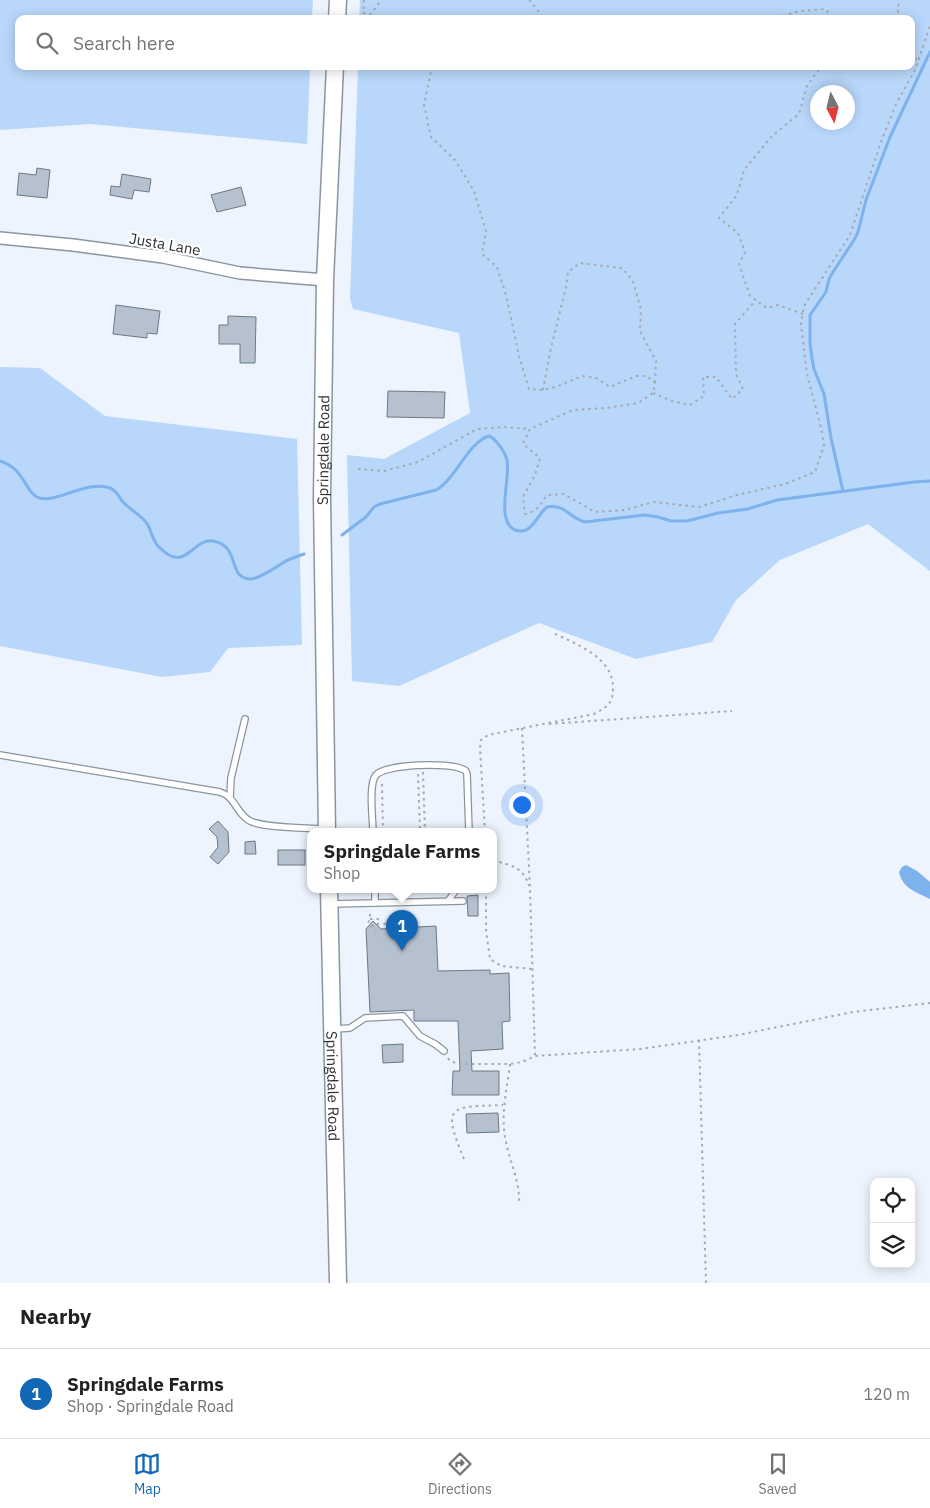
<!DOCTYPE html>
<meta charset="utf-8">
<style>
body{margin:0;font-family:"IBM Plex Sans",sans-serif;background:#f6f6f6;color:#202124}
.controls{position:absolute;right:15px;bottom:15px;display:grid;overflow:hidden;border-radius:10px;box-shadow:0 2px 12px #0003}
.controls button{width:45px;height:45px;display:grid;place-items:center;padding:0;border:0;border-bottom:1px solid #e0e0e0;background:#fff;color:#202124;font:25px sans-serif}
.compass{position:absolute;left:810px;top:85px;width:45px;height:45px;border-radius:50%;background:#fff;box-shadow:0 2px 12px #0003;rotate:173deg}
.you{position:absolute;left:521px;top:804px;width:18px;height:18px;margin:-12px;border:4px solid #fff;border-radius:50%;background:#1a73e8;box-shadow:0 0 0 8px #1a73e833}
.badge{display:grid;place-items:center;width:32px;height:32px;border-radius:50%;background:#1268b6;color:#fff;font-size:16px;font-weight:700}
.pin{position:absolute;translate:-50% -41px;filter:drop-shadow(0 1px 2px #0008)}
.pin::after{content:'';position:absolute;top:26px;width:18px;height:15px;background:inherit;clip-path:polygon(0 0,100% 0,50% 100%)}
.popup{position:absolute;left:307px;top:828px;width:190px;height:65px;box-sizing:border-box;display:grid;place-content:center;border-radius:10px;background:#fff;filter:drop-shadow(0 1px 4px #0005);font-size:16px;white-space:nowrap;color:#757577}
.popup b{font-size:19px;color:#202124}
.popup::after{content:'';position:absolute;left:50%;top:100%;margin-left:-10px;border:10px solid transparent;border-top-color:#fff}
.list{margin:0;padding:0;list-style:none}
h2{display:flex;justify-content:space-between;align-items:center;height:65px;margin:0;padding:0 20px;font-size:21px}
h2 small{font-size:16px;font-weight:400;color:#757577}
.list li{display:grid;grid-template-columns:32px 1fr auto;gap:15px;align-items:center;box-sizing:border-box;height:90px;padding:0 20px;border-top:1px solid #e0e0e0}
.list b{display:block;font-size:19px;white-space:nowrap}
.list p{margin:0;font-size:16px;white-space:nowrap;color:#757577}
.list em{font-size:16px;font-style:normal;color:#757577}
.icon{flex:none;width:28px;height:28px;fill:none;stroke:currentColor;stroke-width:2;stroke-linecap:round;stroke-linejoin:round}
.map{position:relative;flex:none;width:930px;height:1283px;overflow:hidden}
.search{position:absolute;background:#fff;box-shadow:0 2px 12px #0003;left:15px;right:15px;top:15px;height:55px;display:flex;align-items:center;gap:12px;box-sizing:border-box;padding:0 18px;border-radius:10px;color:#757577;font-size:19px}
.sheet{height:155px;background:#fff}
nav{display:flex;justify-content:space-around;align-items:center;box-sizing:border-box;height:70px;border-top:1px solid #e0e0e0;background:#fff;font-size:14px;color:#757577}
nav a{display:grid;justify-items:center;gap:2px}
nav .on{color:#1268b6}
.map>svg:first-child{display:block}
.green{fill:#b8d7fa;fill-rule:evenodd}
.water{fill:#7db2ec}
.lines{fill:none;stroke-linecap:round;stroke-linejoin:round}
.stream{stroke:#7db2ec;stroke-width:3}
.building{fill:#b6c1cf;stroke:#6d7884}
.lane-casing{stroke:#8a95a2;stroke-width:8}
.street-casing{stroke:#8a95a2;stroke-width:14}
.secondary-casing{stroke:#8a95a2;stroke-width:19}
.path{stroke:#a4aab2;stroke-width:2;stroke-dasharray:2.5 4;stroke-linecap:butt}
.lane{stroke:#fff;stroke-width:5.5}
.street{stroke:#fff;stroke-width:11}
.secondary{stroke:#fff;stroke-width:16}
.labels{text-anchor:middle;dominant-baseline:central;stroke-width:4.5;stroke-linejoin:round;paint-order:stroke}
.street-label{font-size:15px;fill:#2e3238;stroke:#fff}
</style>
<div class="map">
<svg width="930" height="1283" viewBox="0 0 930 1283">
<rect width="100%" height="100%" fill="#edf4fd"/>
<g class="green">
<polygon points="0,0 313,0 312,19 19,19 19,66 310,66 307,144 90,124 0,130"/>
<path d="M360 0H930V571L868 524 780 560 736 600 712 642 636 659 539 623 399 686 352 681 347 455 384 459 470 413 459 333 353 309 350 299 358 66H911V19H359ZM848 92V122H818V92Z"/>
<polygon points="0,367 40,368 105,416 297,439 302,645 228,648 210,672 162,677 0,646"/>
</g>
<path class="water" d="M906 865 917 871 930 882V899C916 892 903 889 899 872L902 867Z"/>
<g class="lines">
<g class="stream">
<path d="M0 461C17 467 20 475 29 489 31 492 33 495 37 497 51 506 88 479 110 488 117 491 119 497 123 502 131 511 142 515 148 525 152 533 153 542 160 548 186 574 192 538 213 541 241 546 227 577 249 579 259 580 277 566 286 561 292 558 298 556 304 554"/>
<polyline points="843,491 831,438 824,394 814,369 812,359 810,343 810,315 826,292 829,279 833,272 854,240 858,232 866,200 890,137 930,52"/>
<path d="M342 535 366 517 374 507 380 504 436 490C456 479 468 442 489 436 496 439 505 452 507 460 511 477 495 521 515 530 518 531 523 531 526 530 535 526 539 513 547 507 566 504 569 518 585 522L645 515 658 517 671 521H687L718 513 748 509 777 500 914 482 930 481"/>
</g>
</g>
<g class="building">
<polygon points="37,168 50,170 47,198 17,195 19,173 36,175"/>
<polygon points="122,174 151,179 149,192 134,190 132,199 110,195 111,186 120,187"/>
<polygon points="241,187 246,205 217,212 211,195"/>
<polygon points="116,305 160,311 157,334 147,333 147,338 113,334"/>
<polygon points="228,316 256,317 255,363 240,363 240,344 219,344 219,325 228,325"/>
<polygon points="388,391 445,392 444,418 387,417"/>
<polygon points="218,821 228,832 229,852 218,864 210,857 218,847 217,837 209,829"/>
<polygon points="255,841 256,854 245,854 245,842"/>
<rect x="278" y="850" width="27" height="15"/>
<polygon points="478,895 478,916 468,916 467,896"/>
<polygon points="373,921 381,929 436,926 438,971 490,970 490,974 509,973 510,1021 502,1022 503,1049 471,1051 472,1071 499,1071 499,1095 452,1095 453,1071 460,1071 458,1021 414,1021 414,1010 370,1012 366,929"/>
<polygon points="403,1044 403,1062 383,1063 382,1045"/>
<polygon points="498,1113 499,1132 467,1133 466,1114"/>
</g>
<g class="lines">
<defs>
<g id="lane">
<path d="M0 755 220 792C236 797 236 814 250 821 264 828 308 828 325 829"/>
<polyline points="230,797 231,778 245,719"/>
<path d="M373 832C373 820 368 784 376 775 386 764 449 762 462 769 466 770 466 771 467 774L469 832"/>
<polyline points="375,890 375,903"/>
<polyline points="448,901 456,890"/>
<polyline points="330,904 463,901"/>
<polyline points="335,1029 350,1028 365,1018 403,1016 420,1036 435,1044 444,1051"/>
</g>
<polyline id="street" points="0,238 73,245 163,257 240,273 325,280"/>
<g id="secondary">
<polyline points="337,19 338,0"/>
<path id="s1" d="M327 832 322 498 325 280 335 66"/>
<path id="s2" d="M329 890 338 1283"/>
</g>
</defs>
<use href="#lane" class="lane-casing"/>
<use href="#street" class="street-casing"/>
<use href="#secondary" class="secondary-casing"/>
<g class="path">
<polyline points="364,0 363,13 371,14 381,0"/>
<polyline points="529,0 545,19"/>
<polyline points="545,17 554,19"/>
<polyline points="770,19 801,11 825,9 835,19"/>
<polyline points="897,19 899,0"/>
<polyline points="911,53 918,62"/>
<path d="M432 66 424 105 431 137 455 160 474 191 486 231 482 254 497 267 506 295 519 356 529 389 543 390 556 387 582 376 596 378 610 387 636 376H647L655 383 653 393 638 403 607 408 573 410 530 429 523 444 540 458 535 475 523 497 525 514C538 511 540 505 547 495L564 494 595 512 624 510 654 502 699 507 737 495 785 484 815 472 824 446 822 432 807 374 801 324 804 306 850 235 881 142 896 104 915 70 930 26"/>
<polyline points="803,314 778,305 767,308 750,296 739,264 745,252 738,233 719,218 737,195 744,170 772,136 799,114 807,86 821,66"/>
<polyline points="543,390 551,348 566,287 568,272 580,263 622,268 633,281 641,310 640,331 656,361 655,383"/>
<polyline points="653,393 672,401 690,405 704,396 703,377 716,377 732,399 743,389 736,374 735,324 756,300"/>
<polyline points="358,469 384,471 418,462 477,429 505,427 530,429"/>
<polyline points="549,724 732,711"/>
<polyline points="522,728 530,888 535,1056"/>
<polyline points="423,772 425,832"/>
<polyline points="418,774 420,832"/>
<polyline points="382,784 383,832"/>
<path d="M485 832 480 748 481 740 488 735 594 714C607 707 613 704 613 688 613 657 576 644 553 633"/>
<path d="M493 860C511 866 523 866 529 886"/>
<polyline points="486,890 486,930 490,959 501,966 532,969"/>
<polyline points="370,914 370,919 368,923 376,931"/>
<polyline points="370,919 380,919"/>
<polyline points="372,927 374,924 406,923 410,920 410,909"/>
<polyline points="699,1040 706,1283"/>
<polyline points="448,1058 450,1061 459,1064 510,1064 522,1062 535,1056 640,1049 738,1035 853,1012 930,1003"/>
<path d="M510 1064C507 1090 500 1115 506 1142 510 1163 520 1181 519 1203"/>
<path d="M464 1159C441 1104 450 1107 503 1105"/>
</g>
<use href="#lane" class="lane"/>
<use href="#street" class="street"/>
<use href="#secondary" class="secondary"/>
</g>
<g class="labels">
<g class="street-label">
<text transform="translate(165 244) rotate(10)">Justa Lane</text>
<text stroke="none"><textPath href="#s1" startOffset="382">Springdale Road</textPath></text>
<text stroke="none"><textPath href="#s2" startOffset="196">Springdale Road</textPath></text>
</g>
</g>
</svg>
<div class="controls">
<button><svg class="icon" aria-label="locate" viewBox="0 0 24 24"><circle cx="12" cy="12" r="6"/><path d="M12 2v4M12 18v4M2 12h4M18 12h4"/></svg></button>
<button><svg class="icon" aria-label="layers" viewBox="0 0 24 24"><path d="M12 4l9 5-9 5-9-5zM3 14l9 5 9-5"/></svg></button>
</div>
<svg class="compass" viewBox="-18 -18 36 36"><path d="M0-13l5 13h-10z" fill="#e53935"/><path d="M0 13l5-13h-10z" fill="#757577"/></svg>
<div class="you"></div>
<div class="pin badge" style="left:402px;top:951px">1</div>
<div class="popup"><b>Springdale Farms</b>Shop</div>
<div class="search"><svg class="icon" aria-label="search" viewBox="0 0 24 24"><circle cx="10" cy="10" r="6"/><path d="M15 15l6 6"/></svg>Search here</div>
</div>
<section class="sheet">
<h2>Nearby<small></small></h2>
<ul class="list">
<li><span class="badge">1</span><div><b>Springdale Farms</b><p>Shop · Springdale Road</p></div><em>120 m</em></li>
</ul>
</section>
<nav>
<a class="on"><svg class="icon" aria-label="map" viewBox="0 0 24 24"><path d="M3 6l6-2 6 2 6-2v14l-6 2-6-2-6 2zM9 4v14M15 6v14"/></svg>Map</a>
<a><svg class="icon" aria-label="directions" viewBox="0 0 24 24"><path d="M12 3l9 9-9 9-9-9zM9 14v-3h6M13 9l2 2-2 2"/></svg>Directions</a>
<a><svg class="icon" aria-label="saved" viewBox="0 0 24 24"><path d="M7 4h10v16l-5-4-5 4z"/></svg>Saved</a>
</nav>
